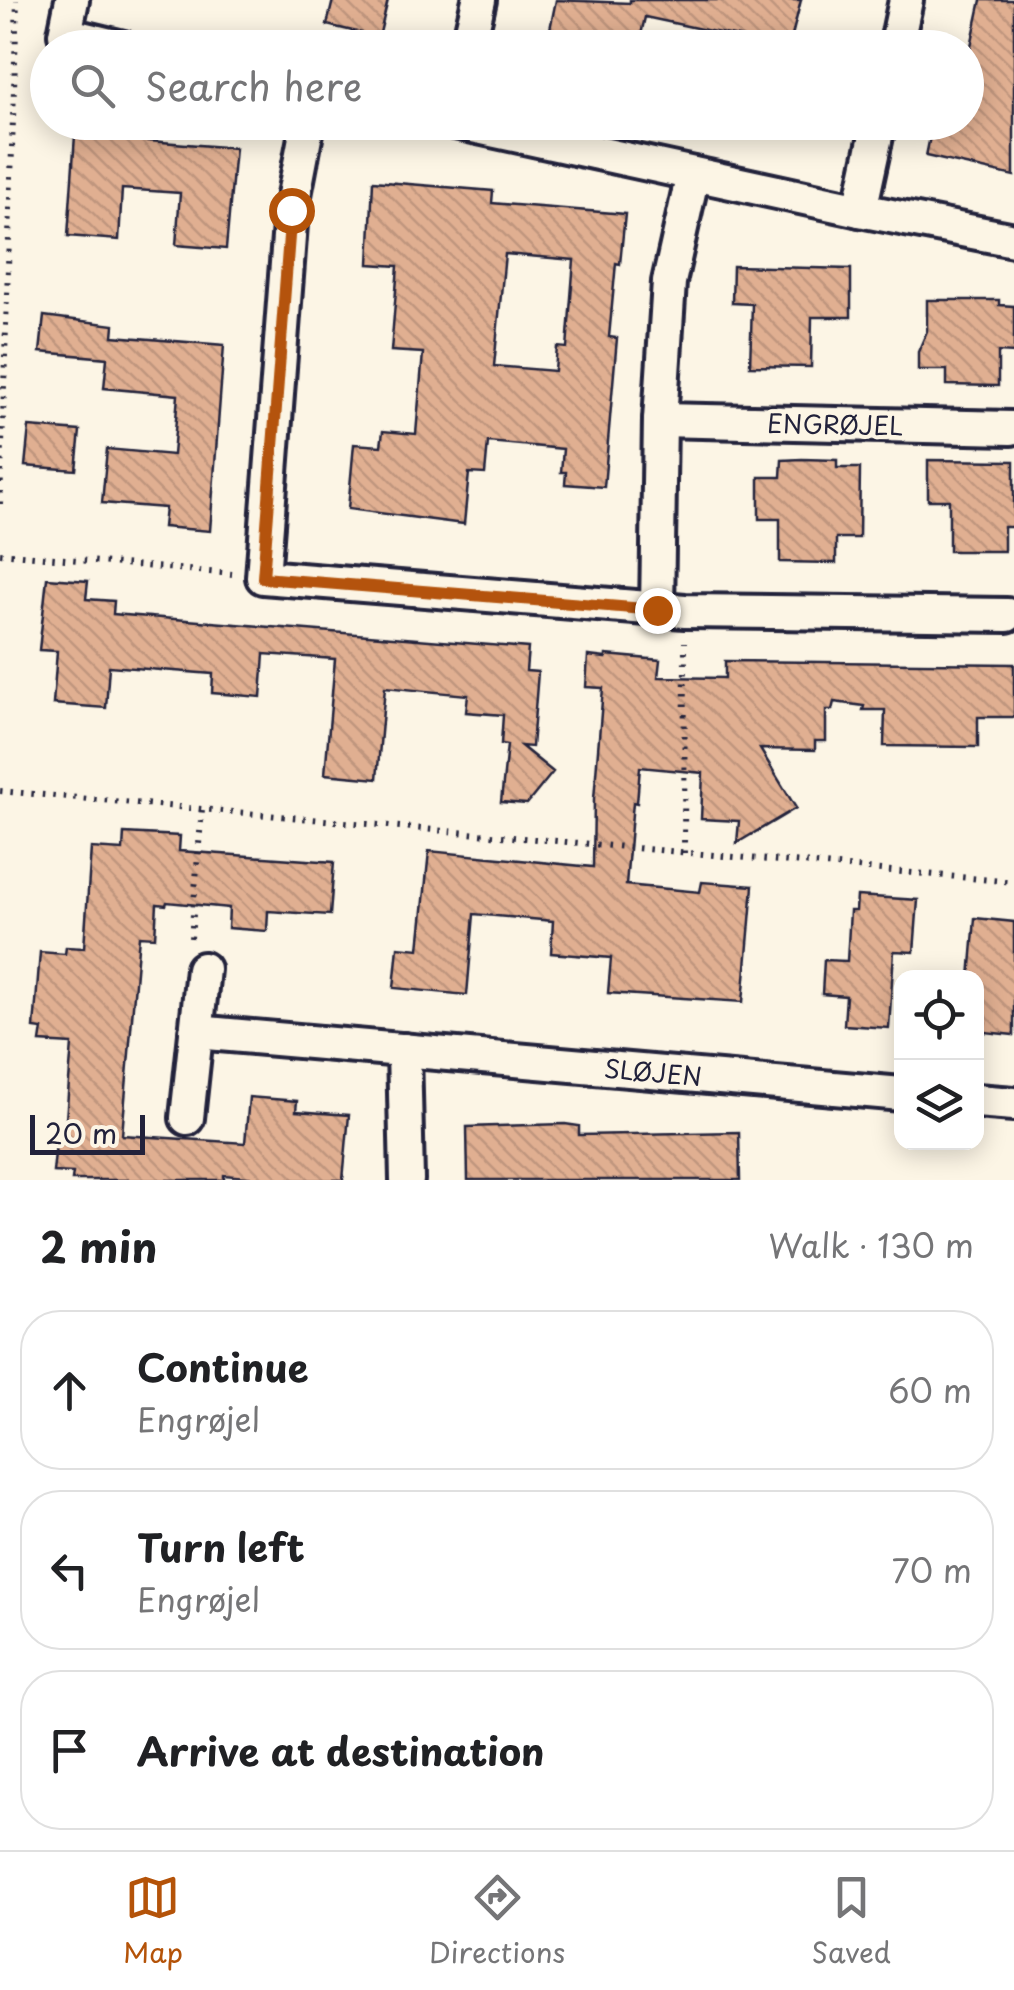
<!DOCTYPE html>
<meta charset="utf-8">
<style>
body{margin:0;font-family:"Playpen Sans",sans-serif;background:#f2f2f2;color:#202124}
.controls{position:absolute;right:30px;bottom:30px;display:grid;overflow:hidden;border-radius:20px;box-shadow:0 5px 25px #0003}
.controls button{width:90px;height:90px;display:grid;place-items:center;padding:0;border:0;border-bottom:2px solid #e0e0e0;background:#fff;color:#202124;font:50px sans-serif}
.scale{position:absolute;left:30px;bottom:25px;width:115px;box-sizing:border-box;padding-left:10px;border:5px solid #22223b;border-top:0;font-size:28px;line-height:35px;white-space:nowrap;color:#22223b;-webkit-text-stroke:8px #fcf5e5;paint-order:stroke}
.stop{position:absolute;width:30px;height:30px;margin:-22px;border:8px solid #b45309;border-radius:50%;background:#fff}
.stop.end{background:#b45309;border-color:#fff;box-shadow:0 2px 10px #0008}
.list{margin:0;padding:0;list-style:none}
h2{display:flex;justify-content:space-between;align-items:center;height:130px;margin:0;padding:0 40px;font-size:42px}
h2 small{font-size:32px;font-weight:400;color:#757577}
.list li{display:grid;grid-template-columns:65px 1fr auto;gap:30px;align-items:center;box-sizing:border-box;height:160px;margin:0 20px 20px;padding:0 20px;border:2px solid #e0e0e0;border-radius:40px}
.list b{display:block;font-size:38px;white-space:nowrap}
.list p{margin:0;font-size:32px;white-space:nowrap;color:#757577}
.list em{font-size:32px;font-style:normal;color:#757577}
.icon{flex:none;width:55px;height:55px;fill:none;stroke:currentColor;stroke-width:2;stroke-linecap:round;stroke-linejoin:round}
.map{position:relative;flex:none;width:1014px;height:1180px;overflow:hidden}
.search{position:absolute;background:#fff;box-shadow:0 5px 25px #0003;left:30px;right:30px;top:30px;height:110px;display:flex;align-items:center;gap:25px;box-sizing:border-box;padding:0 35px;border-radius:55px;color:#757577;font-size:38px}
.sheet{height:670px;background:#fff}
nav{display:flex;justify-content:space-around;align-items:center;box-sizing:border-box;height:140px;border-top:2px solid #e0e0e0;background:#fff;font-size:28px;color:#757577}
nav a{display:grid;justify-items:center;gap:5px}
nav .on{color:#b45309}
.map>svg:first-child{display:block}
.building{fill:url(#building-back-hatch);stroke:#22223b;stroke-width:2.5;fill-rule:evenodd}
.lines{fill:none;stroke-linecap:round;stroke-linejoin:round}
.street-casing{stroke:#22223b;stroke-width:40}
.path{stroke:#22223b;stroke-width:6;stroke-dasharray:2.5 8;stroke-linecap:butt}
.street{stroke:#fcf5e5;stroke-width:32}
.route{stroke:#b45309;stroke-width:12}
.labels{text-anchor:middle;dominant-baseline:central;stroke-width:8;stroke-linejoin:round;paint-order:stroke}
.street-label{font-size:25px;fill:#22223b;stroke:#fcf5e5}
</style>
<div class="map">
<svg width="1014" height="1180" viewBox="0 0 1014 1180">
<defs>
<pattern id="building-back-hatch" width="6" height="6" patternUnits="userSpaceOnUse" patternTransform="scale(2.5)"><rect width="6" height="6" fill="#e0af91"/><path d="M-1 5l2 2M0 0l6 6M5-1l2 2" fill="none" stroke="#c0967e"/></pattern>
</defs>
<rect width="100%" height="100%" fill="#fcf5e5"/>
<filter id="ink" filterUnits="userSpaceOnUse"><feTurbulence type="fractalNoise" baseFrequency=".01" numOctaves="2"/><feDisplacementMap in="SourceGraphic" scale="20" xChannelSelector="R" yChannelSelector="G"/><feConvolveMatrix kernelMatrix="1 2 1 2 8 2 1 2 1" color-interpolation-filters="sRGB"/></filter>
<g filter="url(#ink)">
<g class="building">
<polygon points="333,0 388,0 379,37 327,25"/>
<polygon points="556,0 630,3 630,0 801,0 789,48 741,48 743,38 645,17 638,48 555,48 556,41 548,39"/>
<polygon points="981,0 1014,0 1014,176 926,156 933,122 966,122 966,69"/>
<polygon points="75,135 235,148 226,249 176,245 180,193 122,189 119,240 68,236"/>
<path d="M373 181 493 191 492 203 625 214 620 264 616 263 609 337 617 338 604 487 565 484 566 472H561L563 449 488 442 485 474 469 473 464 524 348 509 354 444 381 446 383 431 416 434 423 353 391 351 398 266 369 264ZM505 254 574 260 567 348 557 347 555 371 494 366Z"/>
<polygon points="733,266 851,269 851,317 812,317 811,367 750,366 752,304 732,303"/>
<polygon points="927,300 999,300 999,305 1014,306 1014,353 998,352 998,386 947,385 947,370 918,370 918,352 927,331"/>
<polygon points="44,316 114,325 113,336 224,345 210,531 163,527 165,508 102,503 107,449 173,455 178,395 104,388 107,358 40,352"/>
<polygon points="29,427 80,431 76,470 25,466"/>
<polygon points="802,459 837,460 837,468 860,468 859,538 836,538 836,563 780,562 780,519 759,519 759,477 781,477 782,460"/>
<polygon points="928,460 1014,461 1014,527 1004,527 1004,551 949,551 949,500 928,500"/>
<polygon points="47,578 88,581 86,599 114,601 113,614 528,648 526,671 538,672 532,747 521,746 553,772 527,804 501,802 507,745 501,744 503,715 466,712 468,695 385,687 377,779 325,774 335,659 264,654 261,697 212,693 213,674 109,666 106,708 53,704 57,651 39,650"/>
<polygon points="606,655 660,660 658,677 725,678 725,661 1014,664 1014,717 978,717 978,747 884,746 885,710 863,710 864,706 834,702 832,710 826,710 826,741 815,741 815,750 760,749 796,808 737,843 739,821 701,819 703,773 640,767 637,803 633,802 626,885 700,892 702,882 753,886 743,1002 608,993 611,958 551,953 553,921 474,914 467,995 394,988 398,947 419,949 429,851 593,867 594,799 603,688 586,687 588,656 606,658"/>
<polygon points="124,833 180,836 179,851 334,862 330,915 268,911 267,931 228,928 229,908 167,902 166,905 157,904 155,937 139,936 122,1135 245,1143 249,1097 297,1101 296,1111 349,1115 343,1180 281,1180 224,1175 224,1180 72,1180 73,1173 53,1172 56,1143 64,1144 72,1044 40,1042 42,1029 34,1028 40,952 65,954 66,947 84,948 91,848 123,850"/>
<polygon points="857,896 918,900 914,952 894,951 889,1028 844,1025 846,996 822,994 824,960 847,961 850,911 856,911"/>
<polygon points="975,918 1014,922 1014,1035 984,1032 986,1016 976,1015 976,978 970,978"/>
<polygon points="565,1124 579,1126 579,1135 739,1132 740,1180 468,1180 467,1127"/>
</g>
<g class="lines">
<defs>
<g id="street">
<polyline points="72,0 65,34 123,48"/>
<polyline points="468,48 479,0"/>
<polyline points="896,48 906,0"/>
<polyline points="308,122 291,211 263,577 685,611 1007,615"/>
<polyline points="455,122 860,210 1014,240"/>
<polyline points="860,210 879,122"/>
<polyline points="660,420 1011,428"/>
<polyline points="657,610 660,420 669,282 693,174"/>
<polyline points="196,1032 902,1094"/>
<polyline points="404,1050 407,1180"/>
<polyline points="976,1101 1014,1104"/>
<polyline points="187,1118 203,969"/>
</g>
</defs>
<use href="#street" class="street-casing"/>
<g class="path">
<polyline points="0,504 17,0"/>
<polyline points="0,553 232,574"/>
<polyline points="0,791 1014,882"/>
<polyline points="684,853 685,642"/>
<polyline points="191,938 202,809"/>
</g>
<use href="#street" class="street"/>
</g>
</g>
<g class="lines" filter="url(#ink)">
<polyline class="route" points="291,210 263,578 657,610"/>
</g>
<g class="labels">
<g class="street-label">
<text transform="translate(835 424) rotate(1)">ENGRØJEL</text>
<text transform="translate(653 1072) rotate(5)">SLØJEN</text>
</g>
</g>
</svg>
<div class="controls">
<button><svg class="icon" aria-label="locate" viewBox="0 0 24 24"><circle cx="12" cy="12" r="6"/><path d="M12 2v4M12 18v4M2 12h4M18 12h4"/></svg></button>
<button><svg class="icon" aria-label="layers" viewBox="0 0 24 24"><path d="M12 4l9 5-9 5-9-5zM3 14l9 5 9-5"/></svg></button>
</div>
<div class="scale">20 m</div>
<div class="stop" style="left:291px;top:210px"></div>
<div class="stop end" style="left:657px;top:610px"></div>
<div class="search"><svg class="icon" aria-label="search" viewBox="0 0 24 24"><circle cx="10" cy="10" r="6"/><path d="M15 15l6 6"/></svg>Search here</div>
</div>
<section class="sheet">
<h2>2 min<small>Walk · 130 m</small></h2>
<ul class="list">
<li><svg class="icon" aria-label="ahead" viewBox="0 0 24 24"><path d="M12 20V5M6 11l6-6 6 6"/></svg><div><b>Continue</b><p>Engrøjel</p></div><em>60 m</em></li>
<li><svg class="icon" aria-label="left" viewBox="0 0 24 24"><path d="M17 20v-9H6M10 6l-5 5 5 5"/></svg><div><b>Turn left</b><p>Engrøjel</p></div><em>70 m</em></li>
<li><svg class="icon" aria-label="arrive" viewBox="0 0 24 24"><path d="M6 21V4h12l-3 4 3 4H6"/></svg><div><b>Arrive at destination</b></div></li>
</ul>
</section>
<nav>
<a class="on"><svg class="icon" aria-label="map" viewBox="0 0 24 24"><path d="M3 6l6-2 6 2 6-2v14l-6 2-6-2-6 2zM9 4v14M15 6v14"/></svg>Map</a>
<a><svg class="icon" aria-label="directions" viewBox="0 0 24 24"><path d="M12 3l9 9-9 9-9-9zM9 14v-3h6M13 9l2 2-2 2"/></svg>Directions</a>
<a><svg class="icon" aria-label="saved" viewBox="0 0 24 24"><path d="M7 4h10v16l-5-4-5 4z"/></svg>Saved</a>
</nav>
